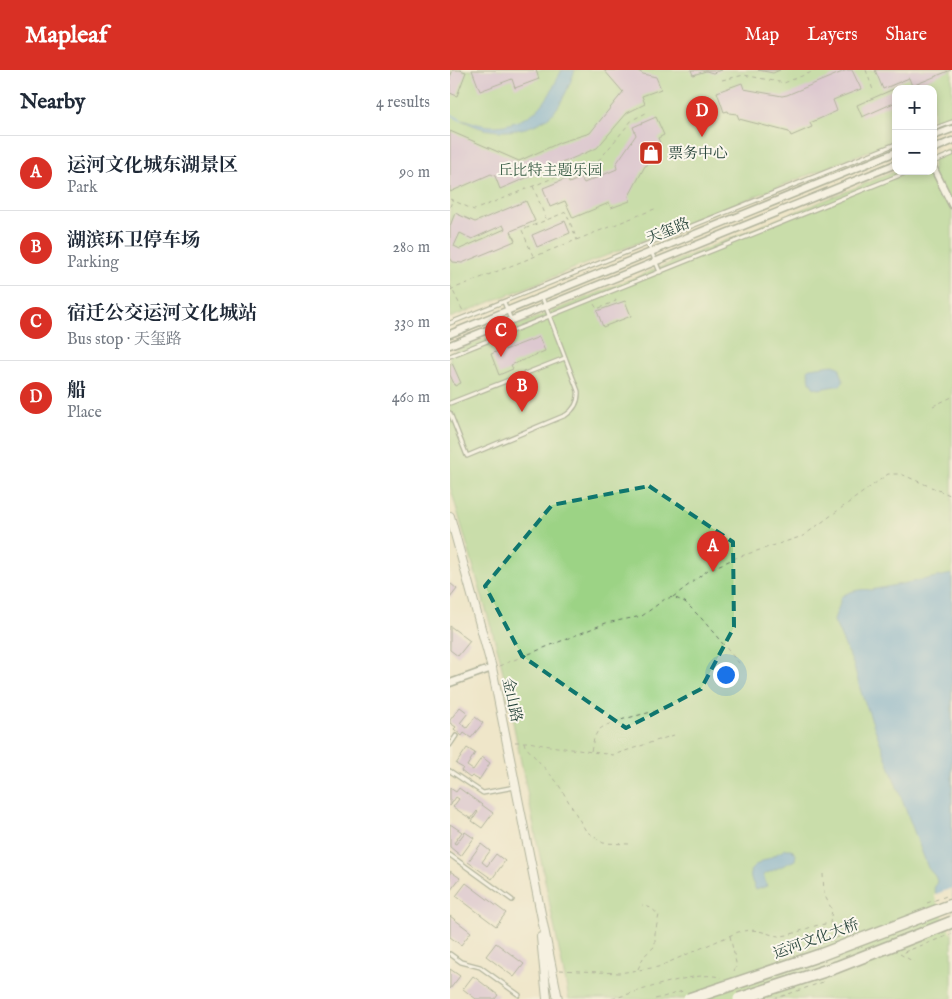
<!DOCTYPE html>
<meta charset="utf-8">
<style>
body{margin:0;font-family:"IM FELL English","Noto Serif SC",serif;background:#f6f6f7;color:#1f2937}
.controls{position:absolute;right:15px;top:15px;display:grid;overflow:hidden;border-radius:10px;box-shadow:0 2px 8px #0003}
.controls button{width:45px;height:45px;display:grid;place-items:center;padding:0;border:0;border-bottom:1px solid #e0e1e3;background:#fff;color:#1f2937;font:25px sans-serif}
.you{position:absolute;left:275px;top:604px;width:18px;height:18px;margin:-12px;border:4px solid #fff;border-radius:50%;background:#1a73e8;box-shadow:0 0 0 8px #1a73e833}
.badge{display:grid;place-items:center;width:32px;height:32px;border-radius:50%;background:#d93025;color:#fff;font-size:16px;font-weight:700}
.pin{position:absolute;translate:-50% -41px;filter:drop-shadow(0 1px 2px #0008)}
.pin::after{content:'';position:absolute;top:26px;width:18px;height:15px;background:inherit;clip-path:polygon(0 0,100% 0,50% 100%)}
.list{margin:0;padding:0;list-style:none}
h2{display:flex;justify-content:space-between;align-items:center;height:65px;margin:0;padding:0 20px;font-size:21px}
h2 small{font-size:16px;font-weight:400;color:#747a83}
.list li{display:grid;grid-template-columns:32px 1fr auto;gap:15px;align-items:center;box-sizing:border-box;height:75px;padding:0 20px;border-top:1px solid #e0e1e3}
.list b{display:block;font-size:19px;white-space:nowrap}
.list p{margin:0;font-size:16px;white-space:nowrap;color:#747a83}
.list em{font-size:16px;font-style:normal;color:#747a83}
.map{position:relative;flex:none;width:502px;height:929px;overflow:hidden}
header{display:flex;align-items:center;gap:30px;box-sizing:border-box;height:70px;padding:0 25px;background:#d93025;color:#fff}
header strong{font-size:24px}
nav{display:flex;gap:28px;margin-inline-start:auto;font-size:18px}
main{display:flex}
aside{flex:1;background:#fff}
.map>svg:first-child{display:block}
.green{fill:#9cd385;stroke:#5e885c}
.water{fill:#62a4d6;stroke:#407085}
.pier{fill:#efe6c9}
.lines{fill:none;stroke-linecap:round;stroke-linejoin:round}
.stream{stroke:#62a4d6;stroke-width:2.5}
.building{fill:#c8a5d9;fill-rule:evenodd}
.service-casing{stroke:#687868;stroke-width:5.5}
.minor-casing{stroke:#687868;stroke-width:9}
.tertiary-casing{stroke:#687868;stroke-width:10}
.path{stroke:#687868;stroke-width:1;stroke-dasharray:4 4;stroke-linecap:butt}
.service{stroke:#fff;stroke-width:3}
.minor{stroke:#fff;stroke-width:6}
.tertiary{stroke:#fff;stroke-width:8}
.trunk-bridge-casing{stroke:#687868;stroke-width:14;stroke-linecap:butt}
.path-bridge{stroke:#687868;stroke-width:1;stroke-dasharray:4 4;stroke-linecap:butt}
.trunk-bridge{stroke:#fff;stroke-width:11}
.marked{fill:none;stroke:#0f766e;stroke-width:4;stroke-dasharray:10 6;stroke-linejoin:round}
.labels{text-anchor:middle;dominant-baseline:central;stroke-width:4;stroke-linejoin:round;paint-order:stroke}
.poi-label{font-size:15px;fill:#1f3d34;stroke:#fbf7ec;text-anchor:start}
.park-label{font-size:15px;fill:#385b44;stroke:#fbf7ec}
.street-label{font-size:15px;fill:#1f3d34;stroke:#fbf7ec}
</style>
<header>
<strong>Mapleaf</strong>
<nav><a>Map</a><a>Layers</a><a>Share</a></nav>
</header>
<main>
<aside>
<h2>Nearby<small>4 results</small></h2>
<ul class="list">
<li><span class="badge">A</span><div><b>运河文化城东湖景区</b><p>Park</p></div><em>90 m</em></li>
<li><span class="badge">B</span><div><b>湖滨环卫停车场</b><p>Parking</p></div><em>280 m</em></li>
<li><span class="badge">C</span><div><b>宿迁公交运河文化城站</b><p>Bus stop · 天玺路</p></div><em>330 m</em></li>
<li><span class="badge">D</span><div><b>船</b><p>Place</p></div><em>460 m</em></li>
</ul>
</aside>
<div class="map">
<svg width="502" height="929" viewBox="0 0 502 929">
<rect width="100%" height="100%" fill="#fbf7ec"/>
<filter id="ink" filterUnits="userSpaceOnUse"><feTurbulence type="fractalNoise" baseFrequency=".02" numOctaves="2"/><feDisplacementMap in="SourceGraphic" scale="10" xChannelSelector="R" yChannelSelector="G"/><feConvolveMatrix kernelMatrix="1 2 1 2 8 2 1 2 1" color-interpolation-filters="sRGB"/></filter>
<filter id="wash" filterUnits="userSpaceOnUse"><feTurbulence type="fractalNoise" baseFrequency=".0096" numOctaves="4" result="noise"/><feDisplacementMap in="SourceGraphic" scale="20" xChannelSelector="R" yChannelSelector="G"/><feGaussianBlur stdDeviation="1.12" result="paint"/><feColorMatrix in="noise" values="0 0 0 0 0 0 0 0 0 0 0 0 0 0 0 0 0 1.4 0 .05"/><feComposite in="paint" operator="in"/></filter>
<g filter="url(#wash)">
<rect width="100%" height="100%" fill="#efe6c9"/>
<g class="green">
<polygon points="0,0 502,0 502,47 483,55 483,19 446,19 446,70 0,248"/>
<polygon points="502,78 502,929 119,929 50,588 0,416 0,283 446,101 483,101 483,86"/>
</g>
<g class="water">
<path d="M112 0H125C120 13 115 27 107 38 94 57 61 64 40 60 30 59 21 54 11 50 22 52 32 56 43 56 61 56 84 47 95 31 102 22 106 10 112 0Z"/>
<polygon points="383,295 389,297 393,309 393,312 391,315 369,319 363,317 360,311 358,300 360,298"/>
<path d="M502 504V861L484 819 487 811 485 806 478 798 411 622 404 596 384 551C385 543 391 536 390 528 396 522 411 518 421 520Z"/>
<polygon points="336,779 341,779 346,784 345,790 313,805 317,816 306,820 301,809 300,801 306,795"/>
</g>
<polygon class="pier" points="502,818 502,864 500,862 484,825"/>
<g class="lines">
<polyline class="stream" points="0,44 11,50"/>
</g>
<g id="blocks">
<g class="building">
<polygon points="3,0 10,0 16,2 7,26 0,23 0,7"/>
<polygon points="22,0 86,0 89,9 65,18 62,9 30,21"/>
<polygon points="154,0 187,0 193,4 206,7 211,19 192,26 195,34 177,43 147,78 50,119 45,106 41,104 0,122 0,61 69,91 111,72 140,63 173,22"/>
<polygon points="241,0 272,0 263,3 256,1 243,5"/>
<polygon points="308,0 330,0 323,3"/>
<polygon points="397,0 402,0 411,19 383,30 387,41 360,53 362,57 341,66 339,62 289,49 287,44 279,43 278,41 274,42 267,22 292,13 294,19 332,26 337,25"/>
<polygon points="425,0 501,0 462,16 459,8 433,19"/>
<polygon points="446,18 446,32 412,47 407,35"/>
<polygon points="206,47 214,65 208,68 211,75 203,79 206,84 199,88 201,93 195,96 179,126 180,131 161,138 159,133 123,148 115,131 100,137 93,118 118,108 119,113 131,108 134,113 167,99 166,94 186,65 183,57"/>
<path d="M76 131 85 151 61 161 65 171 12 193 3 192 0 188V156L5 143 25 152ZM53 155 55 159 10 179 4 176 10 163 22 169Z"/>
<polygon points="115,151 120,163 87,177 82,165"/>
<polygon points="175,231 181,246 153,257 147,241"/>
<polygon points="89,267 95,281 61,295 63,299 49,305 41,284 55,278 55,280"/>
<polygon points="2,293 11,313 5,316 0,305 0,294"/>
<polygon points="0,513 7,519 0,528"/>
<polygon points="0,556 20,571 8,586 0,580"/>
<polygon points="10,637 18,643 10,653 17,658 25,647 33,653 21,668 14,663 12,666 4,659 6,657 0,653 0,650"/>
<polygon points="17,678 25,683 17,696 23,700 32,687 40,693 29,710 22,706 20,708 11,701 13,698 6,694"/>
<polygon points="0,718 6,722 9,718 43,743 32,758 22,751 28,742 27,741 21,749 3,737 9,729 6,727 0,736"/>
<polygon points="0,754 12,762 4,773 6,774 15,762 24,768 11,786 0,777"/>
<polygon points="31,774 40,781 32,792 37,796 46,784 55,791 42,809 18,792"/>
<polygon points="0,801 10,808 0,821"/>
<polygon points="16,813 56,843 46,856 6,826"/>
<polygon points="0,846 21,862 11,875 0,867"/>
<polygon points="46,873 74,894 64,907 36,886"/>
<polygon points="0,899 10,906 0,919"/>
<polygon points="23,906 48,925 45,929 26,929 13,919"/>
</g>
</g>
</g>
<g filter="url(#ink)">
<use href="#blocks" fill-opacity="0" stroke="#687868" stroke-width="1"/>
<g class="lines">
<defs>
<g id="service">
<polyline points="483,59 502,52"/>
<polyline points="483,92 502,84"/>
<polyline points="198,174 210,202"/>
<polyline points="54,232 61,250"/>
<polyline points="0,253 446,74"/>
<polyline points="0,286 460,101"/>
<polyline points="0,333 115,288"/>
<path d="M0 343 17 386 116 345C125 339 129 332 128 321L92 227"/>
<polyline points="0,675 6,666"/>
<polyline points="0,701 33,723 65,717"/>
<polyline points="0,785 62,830"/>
<polyline points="0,884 11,892 30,897 69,925"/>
</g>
<g id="minor">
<polyline points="483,66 502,59"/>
<polyline points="483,79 502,71"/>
<polyline points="483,97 502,135"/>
<polyline points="0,264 446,82"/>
<polyline points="0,275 446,94"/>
<polyline points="0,613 42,598"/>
</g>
<g id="tertiary">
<polyline points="0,446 42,598 108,929"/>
<polyline points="91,867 97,929"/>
</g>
</defs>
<use href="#service" class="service-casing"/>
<use href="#minor" class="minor-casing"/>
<use href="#tertiary" class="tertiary-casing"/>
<g class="path">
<polyline points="416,0 423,20"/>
<polyline points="272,10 294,5 334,13 367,0"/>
<polyline points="83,116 96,149"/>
<polyline points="0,129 24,140 150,89 182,50 198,42"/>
<polyline points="0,137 2,131"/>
<polyline points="83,186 72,160 116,142 127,170"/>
<polyline points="0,215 13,241"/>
<polyline points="0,220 207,138"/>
<polyline points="144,234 147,239 166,231 164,227"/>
<polyline points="483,336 502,327"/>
<polyline points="223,527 258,500 288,487 353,466 438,404 451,404 502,426"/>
<polyline points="49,596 156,553 192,546 215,529 223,527 235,532 252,549 289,593"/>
<polyline points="65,672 79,672 93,675 163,685 224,665"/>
<polyline points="74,672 75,676 107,712 136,761 153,773 179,774"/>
<path d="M141 681C143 673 144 664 150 659 159 651 202 642 215 639"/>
<polyline points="373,804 374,824 382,840 380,853"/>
<polyline points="280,866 286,893 286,897 283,903"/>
<polyline points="450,884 464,892"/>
<polyline points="188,899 194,886 205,876 205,863 209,845 201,838 192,835"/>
<path d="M110 900 169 903 208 897 288 862C294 861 301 859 308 861 316 862 322 866 330 866 347 865 363 853 380 854 389 854 398 858 407 861"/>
<path d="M162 929C184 923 252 898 271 908"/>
<polyline points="205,929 213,927"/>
</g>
<use href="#service" class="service"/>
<use href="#minor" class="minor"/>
<use href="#tertiary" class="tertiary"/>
<defs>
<g id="trunk-bridge">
<polyline points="239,929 370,885 502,835"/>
<polyline points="289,929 387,897 502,852"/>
</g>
</defs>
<use href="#trunk-bridge" class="trunk-bridge-casing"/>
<g class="path-bridge">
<polyline points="477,833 502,824"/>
<polyline points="454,882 502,864"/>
<polyline points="341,884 389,867"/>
<polyline points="213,927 233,921"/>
<polyline points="324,929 373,912"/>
</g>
<use href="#trunk-bridge" class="trunk-bridge"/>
</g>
</g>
<path d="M0 0H502V929H0ZM199 416 283 472 284 557 251 619 176 658 72 586 35 516 102 435Z" fill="#efe6c9" fill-opacity=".55" fill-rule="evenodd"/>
<path class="marked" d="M199 416 283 472 284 557 251 619 176 658 72 586 35 516 102 435Z"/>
<defs>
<symbol id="shop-square" viewBox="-11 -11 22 22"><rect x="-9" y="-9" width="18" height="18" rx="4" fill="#c8321e" stroke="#fbf7ec"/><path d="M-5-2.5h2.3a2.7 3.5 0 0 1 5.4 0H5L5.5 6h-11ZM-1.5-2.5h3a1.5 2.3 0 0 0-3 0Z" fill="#fff"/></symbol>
</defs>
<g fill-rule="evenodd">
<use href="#shop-square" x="187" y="69" width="28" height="28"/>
</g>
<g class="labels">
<g class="poi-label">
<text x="218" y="83">票务中心</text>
</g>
<g class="park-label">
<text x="100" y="100">丘比特主题乐园</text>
</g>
<g class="street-label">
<text transform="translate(218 161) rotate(-22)">天玺路</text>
<text transform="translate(62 630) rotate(78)">金山路</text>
<text transform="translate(366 869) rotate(-20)">运河文化大桥</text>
</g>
</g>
</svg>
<div class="controls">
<button>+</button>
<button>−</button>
</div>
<div class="you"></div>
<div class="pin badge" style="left:263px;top:502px">A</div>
<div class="pin badge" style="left:72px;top:342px">B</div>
<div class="pin badge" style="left:51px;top:287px">C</div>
<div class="pin badge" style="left:252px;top:67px">D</div>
</div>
</main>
